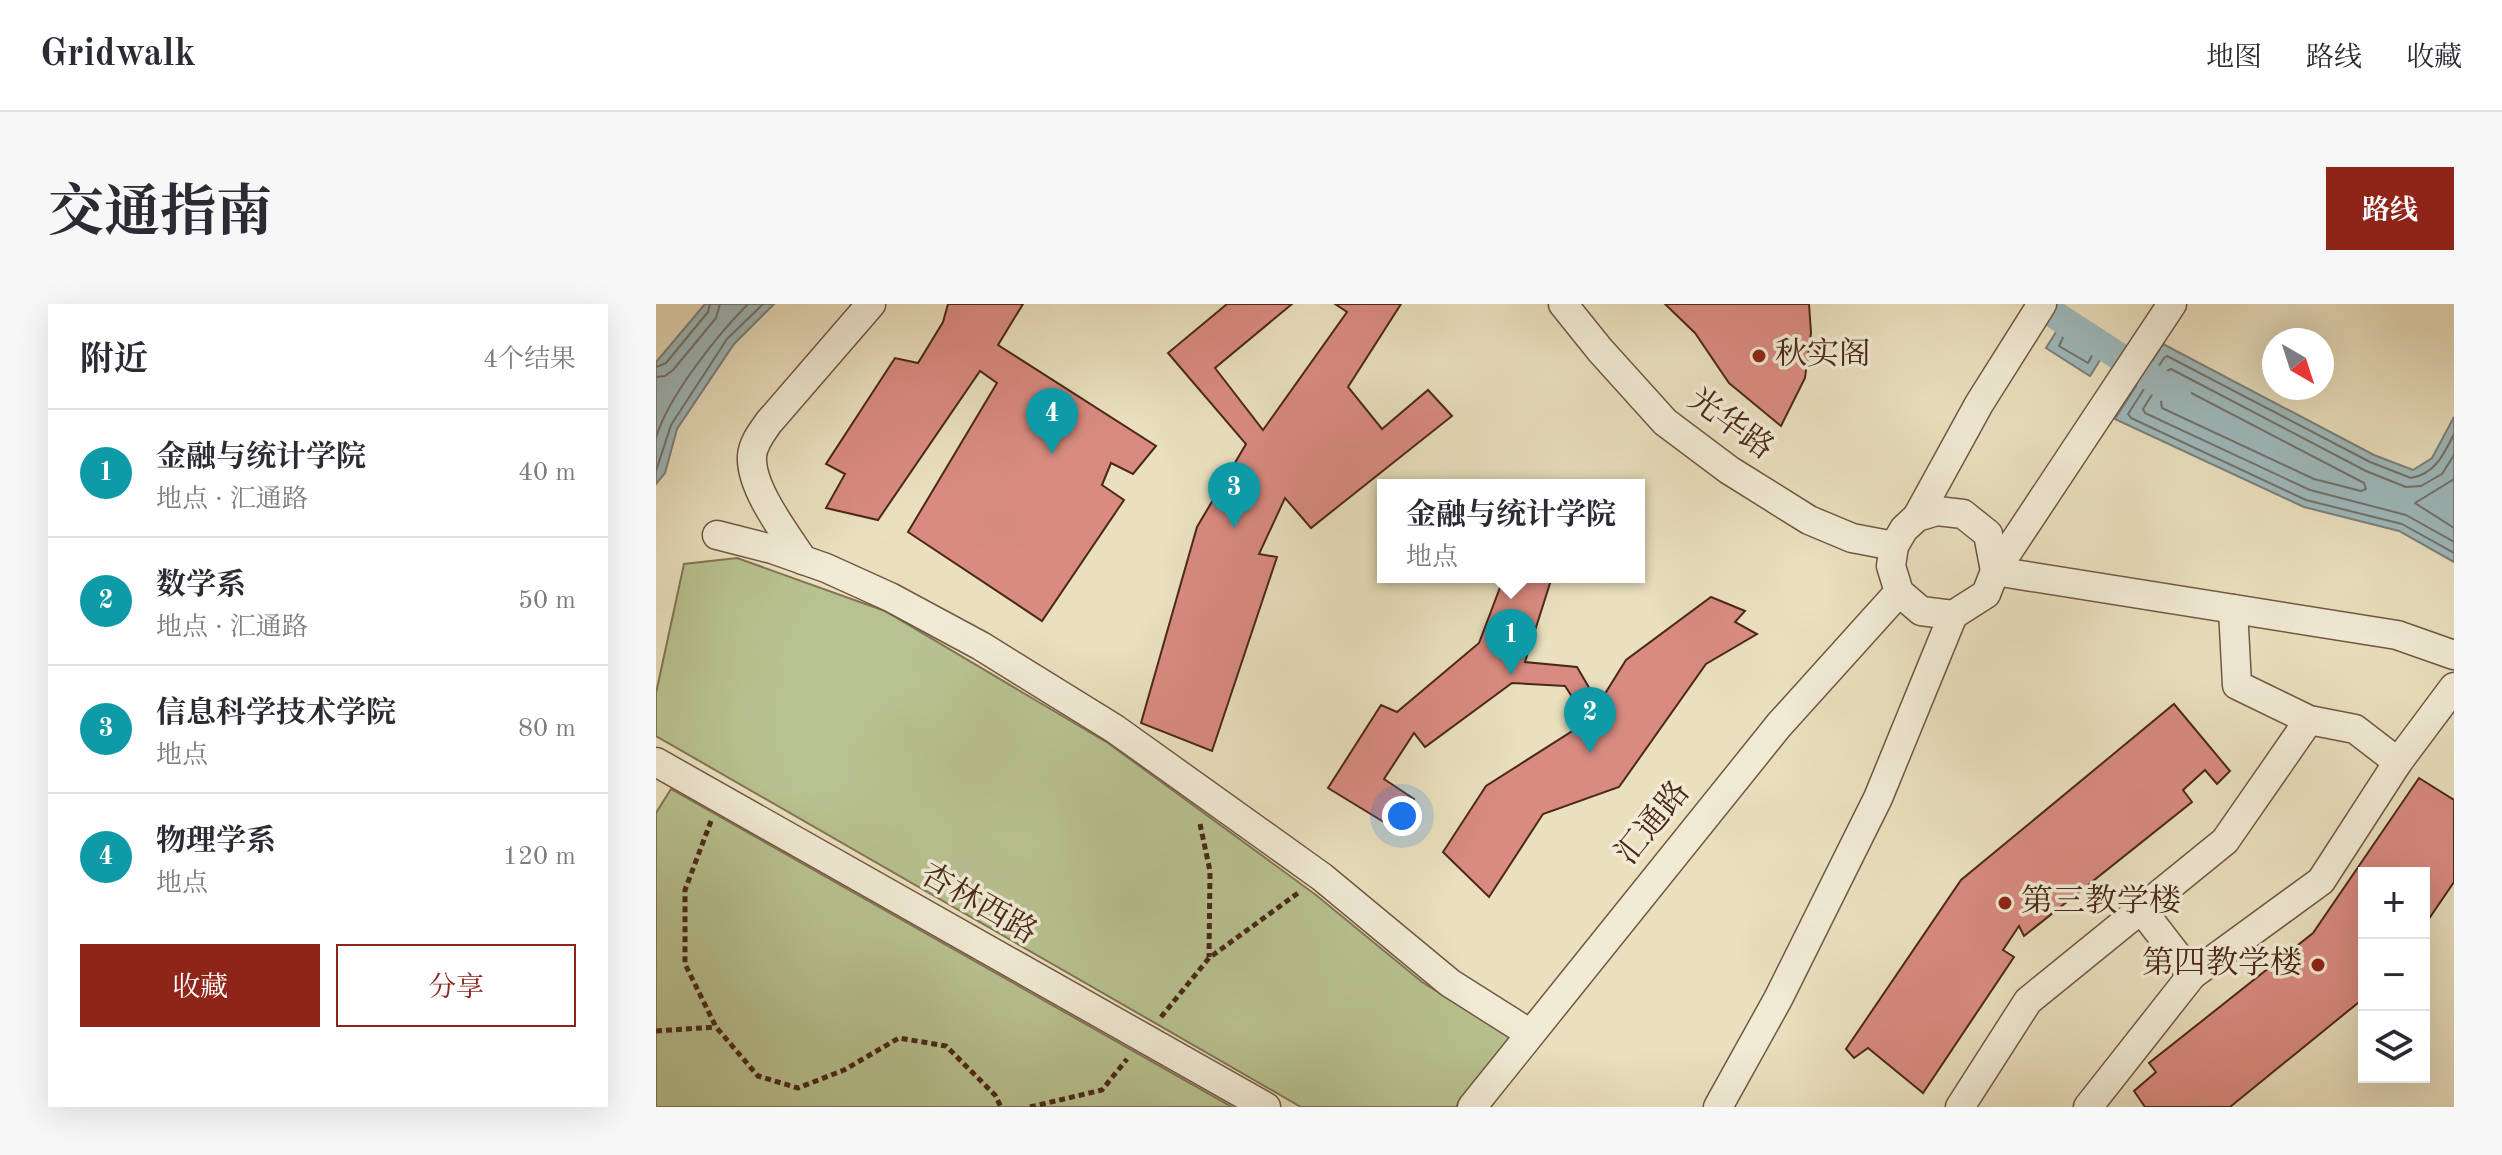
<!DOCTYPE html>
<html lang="zh">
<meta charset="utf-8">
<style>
body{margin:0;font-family:"Old Standard TT","Noto Serif SC",serif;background:#f7f7f7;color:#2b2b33}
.controls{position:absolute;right:24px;bottom:24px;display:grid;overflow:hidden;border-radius:0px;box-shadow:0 8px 32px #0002}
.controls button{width:72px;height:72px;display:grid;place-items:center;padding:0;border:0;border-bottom:2px solid #e1e1e2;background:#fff;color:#2b2b33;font:40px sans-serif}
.compass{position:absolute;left:1606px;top:24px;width:72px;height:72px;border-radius:50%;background:#fff;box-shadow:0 8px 32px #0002;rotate:141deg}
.you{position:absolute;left:746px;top:512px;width:28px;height:28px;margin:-20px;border:6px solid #fff;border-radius:50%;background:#1a73e8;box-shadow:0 0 0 12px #1a73e833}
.badge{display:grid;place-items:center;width:52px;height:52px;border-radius:50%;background:#8f2418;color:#fff;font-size:26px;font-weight:700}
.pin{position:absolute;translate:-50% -66px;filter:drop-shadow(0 2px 4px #0008)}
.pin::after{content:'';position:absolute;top:42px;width:28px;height:24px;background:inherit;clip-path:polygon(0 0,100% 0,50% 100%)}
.popup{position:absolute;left:721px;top:175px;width:268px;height:104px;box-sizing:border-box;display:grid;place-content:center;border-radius:0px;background:#fff;filter:drop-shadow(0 2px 6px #0005);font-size:26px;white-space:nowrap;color:#7c7c81}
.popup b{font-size:30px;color:#2b2b33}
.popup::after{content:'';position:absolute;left:50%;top:100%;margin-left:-16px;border:16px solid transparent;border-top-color:#fff}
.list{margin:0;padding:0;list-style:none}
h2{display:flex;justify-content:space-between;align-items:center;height:104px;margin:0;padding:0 32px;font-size:34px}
h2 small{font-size:26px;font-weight:400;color:#7c7c81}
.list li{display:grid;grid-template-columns:52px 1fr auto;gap:24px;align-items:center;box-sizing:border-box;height:128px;padding:0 32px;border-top:2px solid #e1e1e2}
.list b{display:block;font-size:30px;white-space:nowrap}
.list p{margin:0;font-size:26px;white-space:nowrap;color:#7c7c81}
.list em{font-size:26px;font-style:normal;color:#7c7c81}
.actions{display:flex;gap:16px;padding:24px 32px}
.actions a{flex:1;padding:18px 0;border:2px solid #8f2418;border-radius:0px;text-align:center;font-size:28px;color:#8f2418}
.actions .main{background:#8f2418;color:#fff}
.icon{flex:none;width:44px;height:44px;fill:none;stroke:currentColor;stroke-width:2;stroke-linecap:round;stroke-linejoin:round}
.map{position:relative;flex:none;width:1798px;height:803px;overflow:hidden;border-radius:0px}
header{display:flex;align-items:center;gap:48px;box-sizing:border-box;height:112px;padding:0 40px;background:#fff;border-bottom:2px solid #e1e1e2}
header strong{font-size:38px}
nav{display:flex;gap:44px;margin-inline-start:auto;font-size:28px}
.intro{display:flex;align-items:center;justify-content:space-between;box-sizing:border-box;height:192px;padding:0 48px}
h1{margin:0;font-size:56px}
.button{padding:20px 36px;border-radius:0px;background:#8f2418;color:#fff;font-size:28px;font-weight:700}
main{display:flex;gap:48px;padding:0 48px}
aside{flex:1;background:#fff;border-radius:0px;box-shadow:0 8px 32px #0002}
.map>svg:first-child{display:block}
.green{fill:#b8c290;stroke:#827555;stroke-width:2}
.water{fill:#9ebabd;stroke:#7d807c;stroke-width:2}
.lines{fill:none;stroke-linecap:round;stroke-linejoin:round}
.shore{stroke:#74716c;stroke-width:2}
.canal{stroke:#9ebabd;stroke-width:28}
.building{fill:#d98b80;stroke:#4b281a;stroke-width:2}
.minor-casing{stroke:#735643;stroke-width:31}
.path{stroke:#4b281a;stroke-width:5;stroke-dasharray:6 4;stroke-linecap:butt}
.minor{stroke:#f1ebd5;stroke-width:28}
.poi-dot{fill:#8f2418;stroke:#f1ebd5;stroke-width:3}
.labels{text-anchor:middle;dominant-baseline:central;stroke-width:7;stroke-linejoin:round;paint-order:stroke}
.poi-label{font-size:32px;fill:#4b281a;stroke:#f1ebd5;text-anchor:start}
.street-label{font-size:32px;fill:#4b281a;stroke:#f1ebd5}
</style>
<header>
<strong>Gridwalk</strong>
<nav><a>地图</a><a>路线</a><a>收藏</a></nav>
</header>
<div class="intro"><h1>交通指南</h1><a class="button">路线</a></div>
<main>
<aside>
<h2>附近<small>4个结果</small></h2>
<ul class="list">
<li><span class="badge" style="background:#0f9aa8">1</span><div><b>金融与统计学院</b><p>地点 · 汇通路</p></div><em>40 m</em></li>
<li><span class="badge" style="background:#0f9aa8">2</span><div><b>数学系</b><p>地点 · 汇通路</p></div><em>50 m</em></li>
<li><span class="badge" style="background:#0f9aa8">3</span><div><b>信息科学技术学院</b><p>地点</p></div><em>80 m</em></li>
<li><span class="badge" style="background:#0f9aa8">4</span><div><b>物理学系</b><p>地点</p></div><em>120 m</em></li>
</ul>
<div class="actions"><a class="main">收藏</a><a>分享</a></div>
</aside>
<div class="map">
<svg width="1798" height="803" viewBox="0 0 1798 803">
<rect width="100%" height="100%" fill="#eae0be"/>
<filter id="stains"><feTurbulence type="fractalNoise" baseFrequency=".0025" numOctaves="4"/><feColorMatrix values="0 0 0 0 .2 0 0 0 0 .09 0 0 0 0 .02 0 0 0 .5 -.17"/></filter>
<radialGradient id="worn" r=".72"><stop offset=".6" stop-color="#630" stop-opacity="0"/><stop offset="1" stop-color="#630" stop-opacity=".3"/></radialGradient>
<g class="green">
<polygon points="81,254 229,307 452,439 660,591 766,678 854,733 800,803 645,803 0,432 0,389 28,260"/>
<polygon points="15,485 576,803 0,803 0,509"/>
</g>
<g class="water">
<polygon points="49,0 118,0 78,40 21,125 9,169 0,180 0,58"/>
<polygon points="1412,9 1456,37 1434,72 1390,44"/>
<polygon points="1507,40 1718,151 1757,166 1776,154 1798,113 1798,258 1743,227 1648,203 1459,115"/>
</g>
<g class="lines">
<g class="shore">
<polygon points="1416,22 1443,39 1432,59 1403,42 1412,23"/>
<polyline points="0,63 10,59 52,8 54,0"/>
<polyline points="0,73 9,72 17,66 60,14 64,0"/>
<polygon points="1520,81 1708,179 1710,185 1705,187 1658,175 1506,104 1505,98 1516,82"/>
<path d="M1798 130C1788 150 1779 170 1755 174L1714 158 1511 52 1508 54 1472 110 1475 114 1650 196 1746 220 1798 249"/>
<path d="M0 134C11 94 62 30 92 0"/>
<polyline points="1798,151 1786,170 1765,182 1750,183 1710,167 1515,65 1511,67 1487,105 1489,109 1654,186 1750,211 1798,238"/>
<polyline points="0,167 15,121 71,35 107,0"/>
<polyline points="1798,175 1759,199 1798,224"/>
</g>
<polyline class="canal" points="1382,0 1521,90"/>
</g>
<g class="building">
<polygon points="292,0 367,0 342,41 500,142 477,170 455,159 446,181 468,196 386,317 252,228 341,79 324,67 222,216 170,204 189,170 170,160 239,54 262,59 287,18"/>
<polygon points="571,0 636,0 559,64 607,126 691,8 679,0 745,0 692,83 726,125 772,86 796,112 655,224 629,194 603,250 621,253 556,447 485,419 541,223 590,140 512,49"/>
<polygon points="1009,0 1153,0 1155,29 1149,74 1125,122 1073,79 1039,29"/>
<polygon points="848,273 896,273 869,358 921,363 942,399 932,417 909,382 856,379 769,443 758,429 728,475 758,495 736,523 672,484 725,401 741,408 823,339"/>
<polygon points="1055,293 1089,307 1079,318 1101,330 1050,360 963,483 887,510 833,593 787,548 830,482 932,417 970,356"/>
<polygon points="1518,400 1574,467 1561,480 1549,466 1527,486 1536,498 1368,632 1363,622 1347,646 1358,653 1267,789 1212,744 1198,754 1190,745 1305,576"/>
<polygon points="1763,474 1798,496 1798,578 1768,622 1768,569 1708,569 1708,694 1574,803 1489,803 1478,787 1500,768 1493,759 1657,629"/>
</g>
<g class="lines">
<defs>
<g id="minor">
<polyline points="907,0 944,46 1009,118 1073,166 1153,216 1196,234 1238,242"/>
<polyline points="1516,0 1339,267 1741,331 1798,351"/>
<polygon points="1281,207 1307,210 1332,230 1339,267 1330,290 1297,311 1265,307 1243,288 1235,262 1238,242 1248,225 1261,213"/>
<polyline points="1261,213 1323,100 1386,0"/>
<polyline points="61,231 116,245 170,264 234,293 325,342 459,425 666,573 794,679 873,729"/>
<path d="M147 256C130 230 94 184 96 152 97 139 106 128 113 118L215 0"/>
<polyline points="1577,305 1581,381 1653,416 1699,425 1742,458 1798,383"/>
<polyline points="0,458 610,803"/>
<polyline points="1485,605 1536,671"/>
<polyline points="816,803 1123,421 1243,288"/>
<polyline points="1062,803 1122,695 1222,494 1297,311"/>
<polyline points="1304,803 1372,697 1569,537 1653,416"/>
<polyline points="1432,803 1536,671 1665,577 1742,458"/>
</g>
</defs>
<use href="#minor" class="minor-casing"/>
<g class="path">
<polyline points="55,517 29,586 29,660 60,723 102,772 142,784 188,766 243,734 290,742 339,791 345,803"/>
<polyline points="544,520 554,567 553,653"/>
<polyline points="505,713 553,654 642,589"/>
<polyline points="0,727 60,723"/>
<polyline points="374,803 446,786 471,755"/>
</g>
<use href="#minor" class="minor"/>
</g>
<g class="poi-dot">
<circle cx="1103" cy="52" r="8"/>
<circle cx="1349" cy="599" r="8"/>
<circle cx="1662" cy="661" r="8"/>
</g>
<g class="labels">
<g class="poi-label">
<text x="1119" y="52">秋实阁</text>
<text x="1365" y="599">第三教学楼</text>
<text x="1646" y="661" text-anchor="end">第四教学楼</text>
</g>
<g class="street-label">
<text transform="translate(1074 121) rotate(36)">光华路</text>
<text transform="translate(998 520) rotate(-51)">汇通路</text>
<text transform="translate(322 601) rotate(30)">杏林西路</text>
</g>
</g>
<rect width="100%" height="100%" filter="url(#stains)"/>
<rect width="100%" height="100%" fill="url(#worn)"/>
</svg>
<div class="controls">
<button>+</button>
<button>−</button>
<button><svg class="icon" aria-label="layers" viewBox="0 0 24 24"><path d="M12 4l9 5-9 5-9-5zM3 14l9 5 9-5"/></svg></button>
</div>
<svg class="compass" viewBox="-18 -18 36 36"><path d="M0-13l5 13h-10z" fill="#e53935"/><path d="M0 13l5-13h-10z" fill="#7c7c81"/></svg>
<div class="you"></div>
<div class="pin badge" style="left:855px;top:371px;background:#0f9aa8">1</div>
<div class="popup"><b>金融与统计学院</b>地点</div>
<div class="pin badge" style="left:934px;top:449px;background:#0f9aa8">2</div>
<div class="pin badge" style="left:578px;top:224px;background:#0f9aa8">3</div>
<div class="pin badge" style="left:396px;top:150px;background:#0f9aa8">4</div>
</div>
</main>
